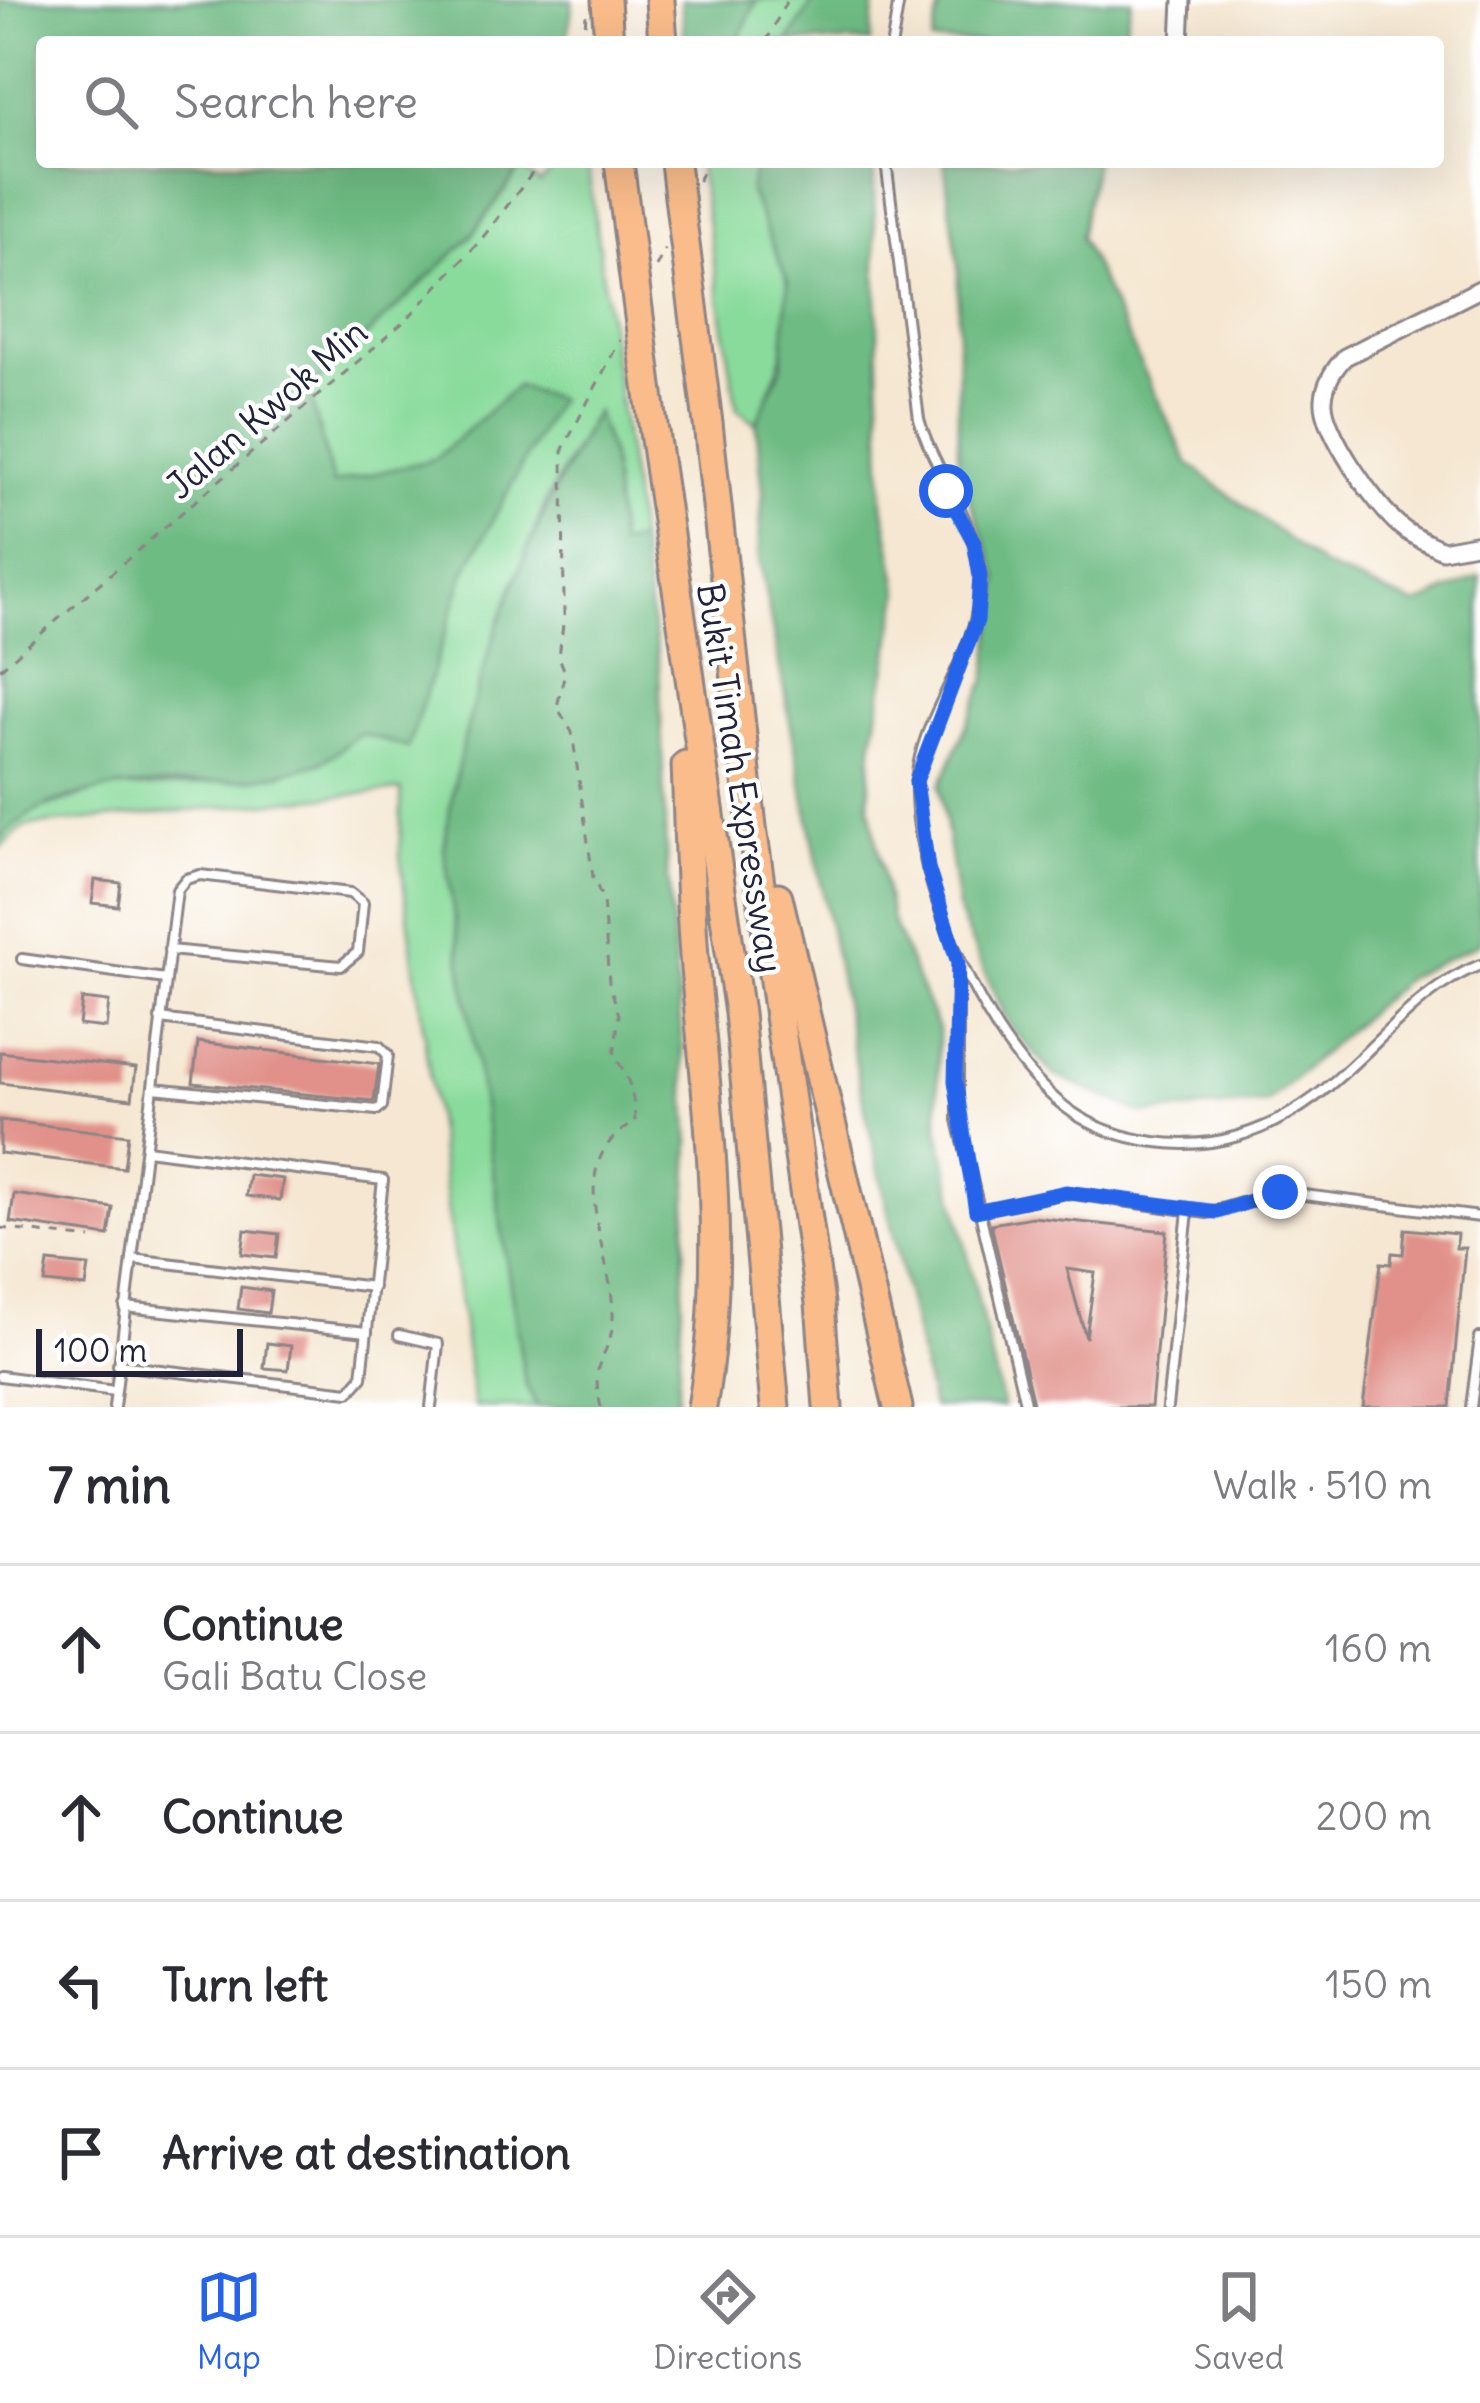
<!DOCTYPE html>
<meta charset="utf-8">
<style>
body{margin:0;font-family:Delius,sans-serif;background:#f7f7f7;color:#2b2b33}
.scale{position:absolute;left:36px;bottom:30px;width:207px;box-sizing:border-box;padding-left:12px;border:6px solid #22223b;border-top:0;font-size:33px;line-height:42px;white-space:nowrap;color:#22223b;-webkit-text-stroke:9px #fff;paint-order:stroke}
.stop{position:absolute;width:36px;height:36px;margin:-27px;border:9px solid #2563eb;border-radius:50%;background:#fff}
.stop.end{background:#2563eb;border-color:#fff;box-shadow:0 3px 12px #0008}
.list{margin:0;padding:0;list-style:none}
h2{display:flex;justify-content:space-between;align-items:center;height:156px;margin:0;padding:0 48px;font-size:51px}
h2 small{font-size:39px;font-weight:400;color:#7c7c81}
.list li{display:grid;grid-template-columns:78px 1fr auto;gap:36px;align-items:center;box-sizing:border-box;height:168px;padding:0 48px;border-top:3px solid #e1e1e2}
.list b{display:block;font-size:45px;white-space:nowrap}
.list p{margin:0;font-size:39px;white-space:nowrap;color:#7c7c81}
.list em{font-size:39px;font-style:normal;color:#7c7c81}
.icon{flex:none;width:66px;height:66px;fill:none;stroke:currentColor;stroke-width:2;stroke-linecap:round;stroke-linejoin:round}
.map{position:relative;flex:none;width:1480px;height:1407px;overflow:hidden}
.search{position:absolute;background:#fff;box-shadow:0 12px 48px #0002;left:36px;right:36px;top:36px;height:132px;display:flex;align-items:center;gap:30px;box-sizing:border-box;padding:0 42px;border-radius:12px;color:#7c7c81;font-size:45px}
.sheet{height:828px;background:#fff}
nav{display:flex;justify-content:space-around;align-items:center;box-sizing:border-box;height:168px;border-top:3px solid #e1e1e2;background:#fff;font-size:33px;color:#7c7c81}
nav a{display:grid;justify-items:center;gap:6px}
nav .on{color:#2563eb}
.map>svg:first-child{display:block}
.green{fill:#89db9b;stroke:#567e6b;stroke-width:3}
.forest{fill:#6ebb83;stroke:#486e5f;stroke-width:3}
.building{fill:#e1918a;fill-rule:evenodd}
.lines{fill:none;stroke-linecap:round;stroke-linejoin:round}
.lane-casing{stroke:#8c8486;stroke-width:14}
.street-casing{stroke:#8c8486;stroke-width:21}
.highway-casing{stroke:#8c8486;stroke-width:33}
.path{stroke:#8c8486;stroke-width:3;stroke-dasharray:9 9;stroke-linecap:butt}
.lane{stroke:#fff;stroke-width:8}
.street{stroke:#fff;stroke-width:15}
.highway{stroke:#f9bc8a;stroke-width:27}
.highway-bridge-casing{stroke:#8c8486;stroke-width:33;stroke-linecap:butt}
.highway-bridge{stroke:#f9bc8a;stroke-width:27}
.route{stroke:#2563eb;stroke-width:15}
.labels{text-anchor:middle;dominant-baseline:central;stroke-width:9;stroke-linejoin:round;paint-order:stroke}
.street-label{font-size:36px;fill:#22223b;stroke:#fff}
</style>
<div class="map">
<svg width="1480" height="1407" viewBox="0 0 1480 1407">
<rect width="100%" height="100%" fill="#fff"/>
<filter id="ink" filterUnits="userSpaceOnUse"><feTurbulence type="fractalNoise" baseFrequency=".00833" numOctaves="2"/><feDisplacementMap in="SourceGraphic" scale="24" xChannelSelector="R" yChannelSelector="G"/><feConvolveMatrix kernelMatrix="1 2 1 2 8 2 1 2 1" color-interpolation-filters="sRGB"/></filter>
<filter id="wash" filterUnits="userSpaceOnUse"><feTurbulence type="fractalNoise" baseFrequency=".004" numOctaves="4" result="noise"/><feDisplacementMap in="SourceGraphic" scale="48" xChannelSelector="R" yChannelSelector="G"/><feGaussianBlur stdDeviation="2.7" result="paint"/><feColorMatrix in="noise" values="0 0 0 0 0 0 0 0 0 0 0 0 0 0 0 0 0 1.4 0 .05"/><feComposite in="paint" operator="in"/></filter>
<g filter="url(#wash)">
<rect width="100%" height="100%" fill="#f5e7d1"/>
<g class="green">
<polygon points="757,0 814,0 788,42 737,42"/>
<polygon points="560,162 587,162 639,540 619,546 611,457 595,413 547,499 508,600 475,706 444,849 525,1382 537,1407 474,1407 400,856 401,790 25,826 0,847 0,838 24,814 104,789 190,786 320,763 360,733 434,654 465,572 556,399 517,386 435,459 332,484 309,390 469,239 521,168 540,184"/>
<path d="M698 162H755C747 211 773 233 786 278 799 322 774 384 756 423L737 409Z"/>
</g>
<g class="forest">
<path d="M0 0H573L567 42H42V162H525L469 239 309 390 333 484 435 459 517 386 557 399 465 572 408 748 360 733C348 742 336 754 323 761 310 768 291 770 277 774 187 795 70 766 0 838Z"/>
<polygon points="681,0 757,0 737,42 685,42"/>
<polygon points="814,0 875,0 870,42 788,42"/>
<polygon points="941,0 1132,0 1122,42 932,42"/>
<polygon points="755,162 873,162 883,504 900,594 872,747 869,802 891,918 938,1029 938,1127 1003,1407 932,1407 861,1091 758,554 763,492 756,423 782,366 788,282 750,192"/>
<polygon points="944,162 1095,162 1080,237 1188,463 1324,567 1416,605 1480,576 1480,943 1406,978 1267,1103 1143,1114 1054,1075 1009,1025 959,915 940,786 986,680 999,578 958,469 958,264"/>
<path d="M596 412 611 457 619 545 639 540 659 665 666 852 690 1142 677 1407H537L525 1383 444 849C463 696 521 545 596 412Z"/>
</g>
<g id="blocks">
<g class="building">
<polygon points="95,880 121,883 118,906 92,903"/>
<polygon points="82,999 109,1002 106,1028 79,1025"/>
<polygon points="198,1042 379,1064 374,1101 193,1083"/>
<polygon points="0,1052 136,1068 132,1099 0,1083"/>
<polygon points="0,1120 128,1135 124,1168 0,1153"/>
<polygon points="249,1175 283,1179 280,1200 246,1196"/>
<polygon points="14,1194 113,1208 109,1236 10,1222"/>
<path d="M1032 1217 1167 1231 1151 1407H1034L991 1224ZM1067 1269 1095 1273 1086 1338Z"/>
<polygon points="1405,1229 1457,1234 1456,1248 1465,1248 1450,1407 1363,1407 1381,1263 1391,1264 1392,1253 1403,1254"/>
<polygon points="245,1230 279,1234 276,1258 242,1254"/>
<polygon points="48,1262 89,1266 86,1287 45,1283"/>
<polygon points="241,1287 271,1291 268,1313 238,1309"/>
<polygon points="267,1343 291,1346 288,1370 264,1368"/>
</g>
</g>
</g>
<g filter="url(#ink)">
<use href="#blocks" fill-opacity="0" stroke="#8c8486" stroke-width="3"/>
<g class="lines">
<defs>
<g id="lane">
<polyline points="892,42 899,0"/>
<path d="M886 162 919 419C934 472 979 524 980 579 982 656 918 715 916 785 914 885 989 1055 1072 1112 1117 1143 1186 1152 1238 1136 1349 1104 1389 1000 1480 965"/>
<polyline points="22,959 165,979"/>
<polyline points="958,964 958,1120 1026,1407"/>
<polyline points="153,1088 377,1110 382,1106 388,1055 379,1046 160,1019"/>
<polyline points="976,1211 1067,1193 1207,1213 1280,1192 1480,1217"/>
<polyline points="132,1259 373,1287"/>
<polyline points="125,1307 367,1332"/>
<polyline points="399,1335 438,1344 431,1407"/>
<polyline points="118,1365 349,1392 362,1377 383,1180 146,1150"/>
<polyline points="0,1376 115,1391"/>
<polyline points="114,1407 177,890 186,879 200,875 350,893 363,903 358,952 341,966 169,950"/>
<polyline points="1167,1407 1188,1211"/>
<polyline points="1471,1407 1480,1338"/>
</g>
<g id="street">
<polyline points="1180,42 1182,0"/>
<path d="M1480 289 1345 357C1334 369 1325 382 1324 399 1321 430 1377 507 1401 527 1412 537 1429 543 1442 550L1480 543"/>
</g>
<g id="highway">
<polyline points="606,0 609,42"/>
<polyline points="660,0 663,42"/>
<polyline points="675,162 679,197"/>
<polyline points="708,423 752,827 820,1303 828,1407"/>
<polyline points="654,432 739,1013 775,1407"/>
<path d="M686 765C689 833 689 901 695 968 708 1116 728 1259 702 1407"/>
<polyline points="778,897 898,1407"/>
</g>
</defs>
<use href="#lane" class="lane-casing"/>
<use href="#street" class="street-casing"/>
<use href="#highway" class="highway-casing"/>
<g class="path">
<polyline points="584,42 586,14"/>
<polyline points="766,42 787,0"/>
<polyline points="698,181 707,162"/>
<polyline points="656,267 665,249"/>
<polyline points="0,669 406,320 480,241 541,162"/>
<polyline points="0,1228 91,1239"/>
<path d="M601 1407C588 1353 611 1362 613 1318 615 1255 557 1163 635 1122 634 1095 630 1077 614 1056L619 1015 609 982 603 900 593 877 572 732 557 707 565 672 559 657 564 616 563 449 620 340"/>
</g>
<use href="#lane" class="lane"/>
<use href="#street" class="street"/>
<use href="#highway" class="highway"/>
<defs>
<g id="highway-bridge">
<polyline points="619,162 654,432"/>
<polyline points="679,197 708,423"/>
</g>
</defs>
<use href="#highway-bridge" class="highway-bridge-casing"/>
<use href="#highway-bridge" class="highway-bridge"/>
</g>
</g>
<g class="lines" filter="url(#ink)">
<polyline class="route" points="946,491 974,542 980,576 977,620 916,781 928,868 958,963 955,1081 976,1211 1066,1192 1217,1212 1280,1192"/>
</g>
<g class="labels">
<g class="street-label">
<text transform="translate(267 409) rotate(-41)">Jalan Kwok Min</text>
<text transform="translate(740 778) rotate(81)">Bukit Timah Expressway</text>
</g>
</g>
</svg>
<div class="scale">100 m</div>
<div class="stop" style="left:946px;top:491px"></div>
<div class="stop end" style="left:1280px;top:1192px"></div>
<div class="search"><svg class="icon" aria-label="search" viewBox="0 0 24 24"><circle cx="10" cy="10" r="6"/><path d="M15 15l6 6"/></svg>Search here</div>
</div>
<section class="sheet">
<h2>7 min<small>Walk · 510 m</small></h2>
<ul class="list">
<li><svg class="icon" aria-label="ahead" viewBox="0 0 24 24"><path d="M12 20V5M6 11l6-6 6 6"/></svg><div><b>Continue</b><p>Gali Batu Close</p></div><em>160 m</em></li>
<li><svg class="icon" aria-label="ahead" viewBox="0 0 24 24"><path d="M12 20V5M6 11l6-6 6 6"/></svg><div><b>Continue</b></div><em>200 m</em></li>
<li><svg class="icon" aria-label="left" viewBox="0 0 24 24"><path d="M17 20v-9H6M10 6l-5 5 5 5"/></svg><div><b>Turn left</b></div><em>150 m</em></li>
<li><svg class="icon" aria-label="arrive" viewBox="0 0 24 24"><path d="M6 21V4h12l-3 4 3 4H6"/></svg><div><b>Arrive at destination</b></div></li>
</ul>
</section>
<nav>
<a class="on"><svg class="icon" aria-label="map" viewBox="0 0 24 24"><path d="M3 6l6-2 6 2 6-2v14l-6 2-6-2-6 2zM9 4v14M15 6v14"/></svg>Map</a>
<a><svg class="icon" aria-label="directions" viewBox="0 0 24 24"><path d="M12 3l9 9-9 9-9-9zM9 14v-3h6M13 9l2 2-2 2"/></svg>Directions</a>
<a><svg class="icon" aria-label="saved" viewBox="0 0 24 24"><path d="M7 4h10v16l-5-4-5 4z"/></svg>Saved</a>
</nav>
